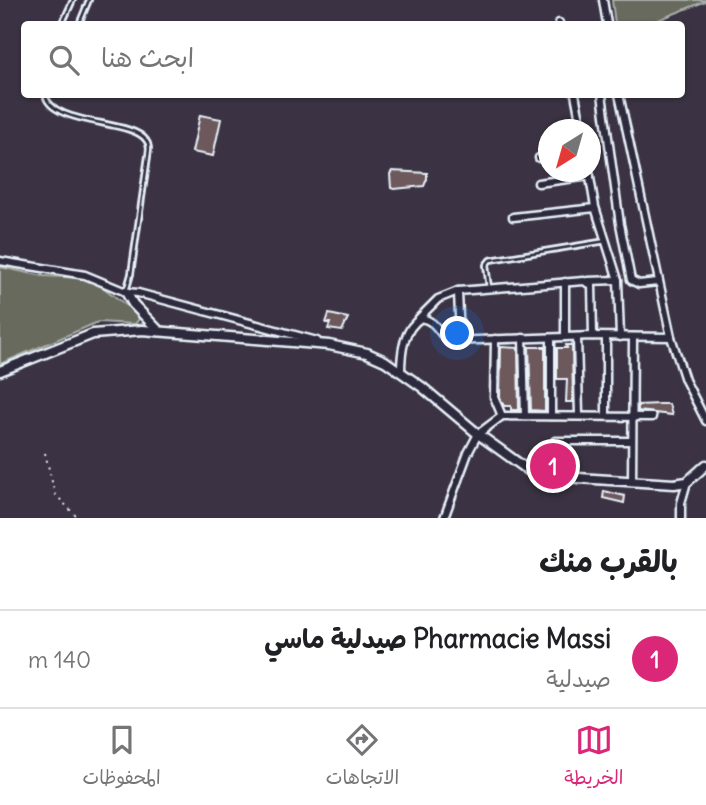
<!DOCTYPE html>
<html lang="ar">
<meta charset="utf-8">
<style>
body{margin:0;font-family:Delius,"Playpen Sans Arabic",sans-serif;background:#f6f6f6;color:#202124;direction:rtl}
.compass{position:absolute;left:538px;top:119px;width:63px;height:63px;border-radius:50%;background:#fff;box-shadow:0 2px 5px #0004;rotate:217deg}
.you{position:absolute;left:458px;top:334px;width:24px;height:24px;margin:-18px;border:5px solid #fff;border-radius:50%;background:#1a73e8;box-shadow:0 0 0 10px #1a73e833}
.badge{display:grid;place-items:center;width:46px;height:46px;border-radius:50%;background:#db2777;color:#fff;font-size:23px;font-weight:700}
.pin{position:absolute;translate:-50% -50%;border:4px solid #fff;box-shadow:0 2px 7px #0006}
.list{margin:0;padding:0;list-style:none}
h2{display:flex;justify-content:space-between;align-items:center;height:91px;margin:0;padding:0 28px;font-size:30px}
h2 small{font-size:23px;font-weight:400;color:#757577}
.list li{display:grid;grid-template-columns:46px 1fr auto;gap:21px;align-items:center;box-sizing:border-box;height:98px;padding:0 28px;border-top:2px solid #e0e0e0}
.list b{display:block;font-size:26px;white-space:nowrap}
.list p{margin:0;font-size:23px;white-space:nowrap;color:#757577}
.list em{font-size:23px;font-style:normal;color:#757577}
.icon{flex:none;width:38px;height:38px;fill:none;stroke:currentColor;stroke-width:2;stroke-linecap:round;stroke-linejoin:round}
.map{position:relative;flex:none;width:706px;height:518px;overflow:hidden;direction:ltr}
.search{position:absolute;background:#fff;box-shadow:0 2px 5px #0004;left:21px;right:21px;top:21px;height:77px;display:flex;align-items:center;gap:18px;box-sizing:border-box;padding:0 24px;border-radius:7px;color:#757577;font-size:26px}
.sheet{height:189px;background:#fff}
nav{display:flex;justify-content:space-around;align-items:center;box-sizing:border-box;height:98px;border-top:2px solid #e0e0e0;background:#fff;font-size:19px;color:#757577}
nav a{display:grid;justify-items:center;gap:4px}
nav .on{color:#db2777}
.map>svg:first-child{display:block}
.green{fill:#686b5d;stroke:#a8aeaa;stroke-width:2}
.building{fill:#6d585c;stroke:#e8f1f8;stroke-width:2}
.lines{fill:none;stroke-linecap:round;stroke-linejoin:round}
.service-casing{stroke:#e8f1f8;stroke-width:8}
.minor-casing{stroke:#e8f1f8;stroke-width:11}
.tertiary-casing{stroke:#e8f1f8;stroke-width:13}
.path{stroke:#e8f1f8;stroke-width:2;stroke-dasharray:2 5;stroke-linecap:butt}
.service{stroke:#2f2a3d;stroke-width:2.5}
.minor{stroke:#2f2a3d;stroke-width:6}
.tertiary{stroke:#2f2a3d;stroke-width:8}
</style>
<div class="map">
<svg width="706" height="518" viewBox="0 0 706 518">
<rect width="100%" height="100%" fill="#3b3343"/>
<filter id="ink" filterUnits="userSpaceOnUse"><feTurbulence type="fractalNoise" baseFrequency=".0143" numOctaves="2"/><feDisplacementMap in="SourceGraphic" scale="14" xChannelSelector="R" yChannelSelector="G"/><feConvolveMatrix kernelMatrix="1 2 1 2 8 2 1 2 1" color-interpolation-filters="sRGB"/></filter>
<g filter="url(#ink)">
<g class="green">
<polygon points="612,0 706,0 706,1 648,24 615,24"/>
<polygon points="0,267 43,276 85,278 100,285 139,315 140,318 135,324 98,322 0,364"/>
</g>
<g class="building">
<polygon points="200,115 221,119 213,156 192,152"/>
<polygon points="392,171 427,173 427,179 424,186 394,189 391,188 390,174"/>
<polygon points="329,314 348,318 342,331 328,329 330,323 326,323"/>
<polygon points="566,345 572,345 573,402 566,402 567,379 557,379 557,348 567,348"/>
<polygon points="501,347 518,348 519,410 511,410 511,406 504,406 500,398"/>
<polygon points="529,347 545,347 545,411 531,410"/>
<polygon points="660,404 669,404 672,415 638,411 638,405"/>
<polygon points="604,491 625,496 624,503 603,498"/>
</g>
<g class="lines">
<defs>
<g id="service">
<polyline points="62,24 73,0"/>
<polyline points="79,24 89,0"/>
<path d="M45 94C50 126 132 119 146 140 150 145 149 150 148 156L131 274 127 288"/>
<polyline points="489,288 486,265 490,260 606,241"/>
</g>
<g id="minor">
<polyline points="603,0 607,24"/>
<polyline points="559,23 559,24"/>
<polyline points="575,94 582,130"/>
<polyline points="602,94 620,224 631,280 639,284 658,282"/>
<polyline points="619,94 671,337 685,380 706,421"/>
<polyline points="539,158 548,157"/>
<polyline points="589,172 595,207 618,280 620,337"/>
<polyline points="538,183 590,176"/>
<polyline points="513,217 595,208"/>
<polyline points="0,261 85,275 126,292 138,293 317,341"/>
<polyline points="588,281 618,280"/>
<polyline points="565,282 565,337"/>
<polyline points="458,291 460,341"/>
<polyline points="419,318 438,299 458,291 584,281 592,285 593,336"/>
<polyline points="577,337 579,415"/>
<polyline points="606,337 606,416"/>
<polyline points="523,338 525,416"/>
<polyline points="551,338 551,416"/>
<polyline points="495,339 494,397 502,416"/>
<path d="M401 372C401 353 403 329 421 318 439 322 437 334 450 341L593 336 671 337"/>
<polyline points="555,441 631,441"/>
<polyline points="632,482 633,337"/>
<polyline points="444,518 468,453 478,434 502,416 652,417"/>
<polyline points="681,518 681,503 687,482"/>
</g>
<g id="tertiary">
<polyline points="126,292 133,304 159,331"/>
<polyline points="0,371 93,334 142,330 329,345 367,353 385,361 422,387 478,434 528,470 546,476 674,484 687,482 706,465"/>
</g>
</defs>
<use href="#service" class="service-casing"/>
<use href="#minor" class="minor-casing"/>
<use href="#tertiary" class="tertiary-casing"/>
<polyline class="path" points="45,453 55,494 78,518"/>
<use href="#service" class="service"/>
<use href="#minor" class="minor"/>
<use href="#tertiary" class="tertiary"/>
</g>
</g>
</svg>
<svg class="compass" viewBox="-18 -18 36 36"><path d="M0-13l5 13h-10z" fill="#e53935"/><path d="M0 13l5-13h-10z" fill="#757577"/></svg>
<div class="you"></div>
<div class="pin badge" style="left:553px;top:466px">1</div>
<div class="search"><svg class="icon" aria-label="search" viewBox="0 0 24 24"><circle cx="10" cy="10" r="6"/><path d="M15 15l6 6"/></svg>ابحث هنا</div>
</div>
<section class="sheet">
<h2>بالقرب منك<small></small></h2>
<ul class="list">
<li><span class="badge">1</span><div><b>Pharmacie Massi صيدلية ماسي</b><p>صيدلية</p></div><em>140 m</em></li>
</ul>
</section>
<nav>
<a class="on"><svg class="icon" aria-label="map" viewBox="0 0 24 24"><path d="M3 6l6-2 6 2 6-2v14l-6 2-6-2-6 2zM9 4v14M15 6v14"/></svg>الخريطة</a>
<a><svg class="icon" aria-label="directions" viewBox="0 0 24 24"><path d="M12 3l9 9-9 9-9-9zM9 14v-3h6M13 9l2 2-2 2"/></svg>الاتجاهات</a>
<a><svg class="icon" aria-label="saved" viewBox="0 0 24 24"><path d="M7 4h10v16l-5-4-5 4z"/></svg>المحفوظات</a>
</nav>
